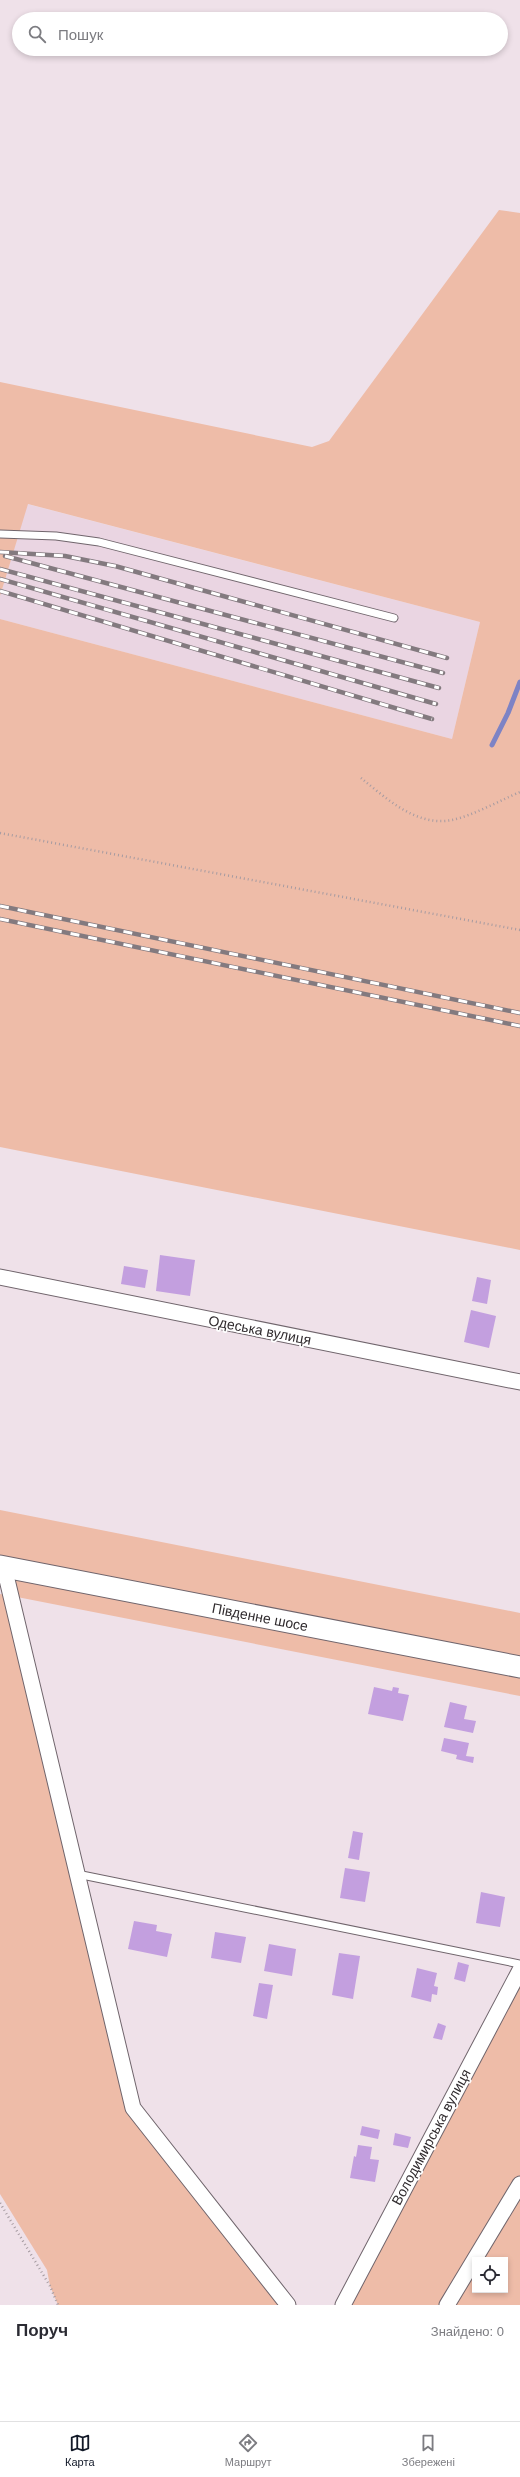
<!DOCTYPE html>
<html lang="uk">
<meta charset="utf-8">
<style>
body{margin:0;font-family:Arial,sans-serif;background:#f2f2f3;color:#2b2b33}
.controls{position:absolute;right:12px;bottom:12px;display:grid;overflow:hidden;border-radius:0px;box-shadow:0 2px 6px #0003}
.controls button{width:36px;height:36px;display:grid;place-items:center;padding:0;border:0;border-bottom:1px solid #e1e1e2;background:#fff;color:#2b2b33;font:20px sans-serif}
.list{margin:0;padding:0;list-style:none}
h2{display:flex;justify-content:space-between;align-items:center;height:52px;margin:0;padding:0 16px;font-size:17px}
h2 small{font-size:13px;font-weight:400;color:#7c7c81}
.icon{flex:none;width:22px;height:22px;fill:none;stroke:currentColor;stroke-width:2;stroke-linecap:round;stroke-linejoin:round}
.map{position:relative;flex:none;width:520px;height:2305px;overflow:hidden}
.search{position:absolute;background:#fff;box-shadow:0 2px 6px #0003;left:12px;right:12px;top:12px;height:44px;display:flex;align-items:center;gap:10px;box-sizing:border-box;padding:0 14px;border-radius:22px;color:#7c7c81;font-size:15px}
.sheet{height:116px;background:#fff}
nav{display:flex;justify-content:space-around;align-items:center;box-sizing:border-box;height:56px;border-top:1px solid #e1e1e2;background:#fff;font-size:11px;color:#7c7c81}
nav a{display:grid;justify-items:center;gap:2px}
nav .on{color:#111827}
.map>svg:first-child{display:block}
.built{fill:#ead5e2}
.green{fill:#eebca8;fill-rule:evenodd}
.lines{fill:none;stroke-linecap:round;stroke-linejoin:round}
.stream{stroke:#7d83c5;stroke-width:5}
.building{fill:#c39fdf}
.lane-casing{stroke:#70656c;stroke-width:9}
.street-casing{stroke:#70656c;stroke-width:17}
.secondary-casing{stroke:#70656c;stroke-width:23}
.path{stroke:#a69ba1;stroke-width:2.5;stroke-dasharray:1 3;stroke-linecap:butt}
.lane{stroke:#fff;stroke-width:7}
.street{stroke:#fff;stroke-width:15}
.secondary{stroke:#fff;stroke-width:21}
.rail-casing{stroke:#837a7f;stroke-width:4.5}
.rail{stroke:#fff;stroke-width:3;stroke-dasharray:9;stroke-linecap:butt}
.labels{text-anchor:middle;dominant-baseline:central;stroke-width:3.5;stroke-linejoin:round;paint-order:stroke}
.street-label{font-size:14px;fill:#302b2e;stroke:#fff}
</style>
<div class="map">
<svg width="520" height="2305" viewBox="0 0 520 2305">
<rect width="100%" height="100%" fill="#efe1e9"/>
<polygon class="built" points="27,504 480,622 452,739 0,619 0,596"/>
<g class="green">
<polygon points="499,210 520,213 520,1250 0,1147 0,619 452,739 480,622 28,504 0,596 0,382 312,447 329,441"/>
<polygon points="0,1510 520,1613 520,1696 12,1596 133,2108 288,2305 58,2305 50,2286 47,2270 0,2194 0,1594 11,1596 0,1566"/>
<path d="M520 1970V2305H343ZM475 2260H505V2290H475Z"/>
</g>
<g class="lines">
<polyline class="stream" points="492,745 508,713 520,682"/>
</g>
<g class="building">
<polygon points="160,1255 195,1260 190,1296 156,1291"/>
<polygon points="124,1266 148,1270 145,1288 121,1284"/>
<polygon points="477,1277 491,1280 487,1304 472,1301"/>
<polygon points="471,1310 496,1316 489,1348 464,1342"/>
<polygon points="374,1687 392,1691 393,1687 399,1688 398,1693 409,1695 403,1721 368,1714"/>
<polygon points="450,1702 467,1706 464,1719 476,1721 473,1733 444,1727"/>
<polygon points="444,1738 469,1743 466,1756 474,1757 473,1763 456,1759 457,1755 441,1751"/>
<polygon points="353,1831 363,1833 359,1860 348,1858"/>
<polygon points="345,1868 370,1872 365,1902 340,1898"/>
<polygon points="481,1892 505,1897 500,1927 476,1923"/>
<polygon points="134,1921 157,1925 156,1931 172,1934 167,1957 128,1949"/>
<polygon points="215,1932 246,1937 241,1963 211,1958"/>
<polygon points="269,1944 296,1949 292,1976 264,1971"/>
<polygon points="339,1953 360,1956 353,1999 332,1995"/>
<polygon points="458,1962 469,1965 465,1982 454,1979"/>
<polygon points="417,1968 437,1973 434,1986 438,1987 437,1995 432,1994 431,2002 411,1997"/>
<polygon points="259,1983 273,1985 267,2019 253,2016"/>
<polygon points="438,2023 446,2026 442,2040 433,2038"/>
<polygon points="362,2126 380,2130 378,2139 360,2135"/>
<polygon points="395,2133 411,2137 408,2148 393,2145"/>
<polygon points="358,2145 372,2147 370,2159 379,2160 375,2182 350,2178 354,2156 356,2157"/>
</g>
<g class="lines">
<defs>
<g id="lane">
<polyline points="0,534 56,536 99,542 394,618"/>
<polyline points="77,1874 520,1964"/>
</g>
<g id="street">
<polyline points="0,1277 520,1382"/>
<polyline points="4,1567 133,2108 288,2305"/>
<polyline points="343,2305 520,1970"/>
<polyline points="447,2305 520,2184"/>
</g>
<polyline id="secondary" points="0,1566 520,1667"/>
</defs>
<use href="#lane" class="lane-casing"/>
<use href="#street" class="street-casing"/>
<use href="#secondary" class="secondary-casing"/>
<g class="path">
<path d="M361 778C386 798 416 827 452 820 472 816 501 800 520 792"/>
<polyline points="0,833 520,930"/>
<polyline points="0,2203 50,2286 58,2305"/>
</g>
<use href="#lane" class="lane"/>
<use href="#street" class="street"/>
<use href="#secondary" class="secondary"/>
<defs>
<g id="rail">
<polyline points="0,552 65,556 115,566 447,658"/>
<polyline points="5,556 443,673"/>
<polyline points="0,569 439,688"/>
<polyline points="0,579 436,704"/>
<polyline points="0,591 432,719"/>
<polyline points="0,906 520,1013"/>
<polyline points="0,919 520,1026"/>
</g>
</defs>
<use href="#rail" class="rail-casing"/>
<use href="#rail" class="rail"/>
</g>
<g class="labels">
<g class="street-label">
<text transform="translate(260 1330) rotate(11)">Одеська вулиця</text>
<text transform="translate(260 1617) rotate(11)">Південне шосе</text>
<text transform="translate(431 2137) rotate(-62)">Володимирська вулиця</text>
</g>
</g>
</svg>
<div class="controls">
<button><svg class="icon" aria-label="locate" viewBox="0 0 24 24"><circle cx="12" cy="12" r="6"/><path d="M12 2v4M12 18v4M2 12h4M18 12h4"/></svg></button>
</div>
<div class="search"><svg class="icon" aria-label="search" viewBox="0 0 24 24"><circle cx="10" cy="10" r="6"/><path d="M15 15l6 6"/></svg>Пошук</div>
</div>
<section class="sheet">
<h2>Поруч<small>Знайдено: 0</small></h2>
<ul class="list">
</ul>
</section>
<nav>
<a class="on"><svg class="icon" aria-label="map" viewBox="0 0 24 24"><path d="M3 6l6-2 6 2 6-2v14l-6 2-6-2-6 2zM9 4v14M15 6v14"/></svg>Карта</a>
<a><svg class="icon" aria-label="directions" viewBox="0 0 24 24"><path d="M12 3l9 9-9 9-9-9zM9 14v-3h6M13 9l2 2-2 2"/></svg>Маршрут</a>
<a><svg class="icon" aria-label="saved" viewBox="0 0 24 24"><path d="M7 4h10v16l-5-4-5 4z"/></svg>Збережені</a>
</nav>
